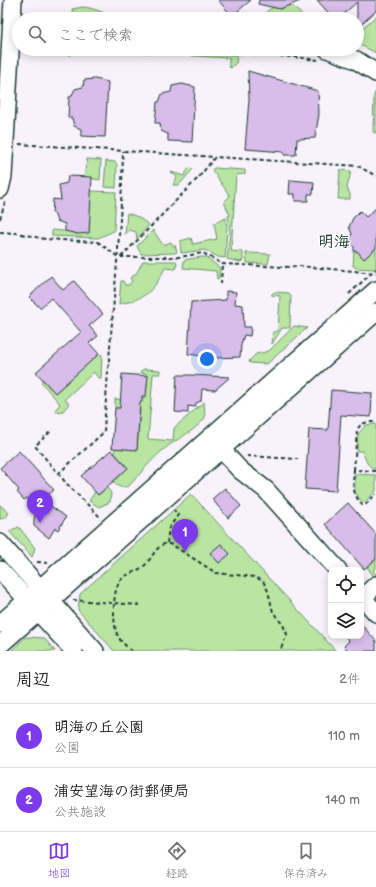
<!DOCTYPE html>
<html lang="ja">
<meta charset="utf-8">
<style>
body{margin:0;font-family:"Balsamiq Sans","Klee One",sans-serif;background:#f6f6f6;color:#222}
.controls{position:absolute;right:12px;bottom:12px;display:grid;overflow:hidden;border-radius:8px;box-shadow:0 2px 10px #0003}
.controls button{width:36px;height:36px;display:grid;place-items:center;padding:0;border:0;border-bottom:1px solid #e0e0e0;background:#fff;color:#222;font:20px sans-serif}
.you{position:absolute;left:207px;top:359px;width:14px;height:14px;margin:-10px;border:3px solid #fff;border-radius:50%;background:#1a73e8;box-shadow:0 0 0 6px #1a73e833}
.badge{display:grid;place-items:center;width:26px;height:26px;border-radius:50%;background:#7c3aed;color:#fff;font-size:13px;font-weight:700}
.pin{position:absolute;translate:-50% -33px;filter:drop-shadow(0 1px 2px #0008)}
.pin::after{content:'';position:absolute;top:21px;width:14px;height:12px;background:inherit;clip-path:polygon(0 0,100% 0,50% 100%)}
.list{margin:0;padding:0;list-style:none}
h2{display:flex;justify-content:space-between;align-items:center;height:52px;margin:0;padding:0 16px;font-size:17px}
h2 small{font-size:13px;font-weight:400;color:#767676}
.list li{display:grid;grid-template-columns:26px 1fr auto;gap:12px;align-items:center;box-sizing:border-box;height:64px;padding:0 16px;border-top:1px solid #e0e0e0}
.list b{display:block;font-size:15px;white-space:nowrap}
.list p{margin:0;font-size:13px;white-space:nowrap;color:#767676}
.list em{font-size:13px;font-style:normal;color:#767676}
.icon{flex:none;width:22px;height:22px;fill:none;stroke:currentColor;stroke-width:2;stroke-linecap:round;stroke-linejoin:round}
.map{position:relative;flex:none;width:376px;height:651px;overflow:hidden}
.search{position:absolute;background:#fff;box-shadow:0 2px 10px #0003;left:12px;right:12px;top:12px;height:44px;display:flex;align-items:center;gap:10px;box-sizing:border-box;padding:0 14px;border-radius:22px;color:#767676;font-size:15px}
.sheet{height:180px;background:#fff}
nav{display:flex;justify-content:space-around;align-items:center;box-sizing:border-box;height:56px;border-top:1px solid #e0e0e0;background:#fff;font-size:11px;color:#767676}
nav a{display:grid;justify-items:center;gap:2px}
nav .on{color:#7c3aed}
.map>svg:first-child{display:block}
.green{fill:#b9e5a3;stroke:#6c916c}
.building{fill:#d8bcea;stroke:#1f3d34}
.lines{fill:none;stroke-linecap:round;stroke-linejoin:round}
.minor-casing{stroke:#1f3d34;stroke-width:20}
.path{stroke:#1f3d34;stroke-width:2;stroke-dasharray:4 3;stroke-linecap:butt}
.minor{stroke:#fff;stroke-width:17}
.labels{text-anchor:middle;dominant-baseline:central;stroke-width:3;stroke-linejoin:round;paint-order:stroke}
.quarter-label{font-size:16px;font-weight:bold;fill:#1f3d34;stroke:#fff}
</style>
<div class="map">
<svg width="376" height="651" viewBox="0 0 376 651">
<rect width="100%" height="100%" fill="#f7f2fb"/>
<filter id="ink" filterUnits="userSpaceOnUse"><feTurbulence type="fractalNoise" baseFrequency=".025" numOctaves="2"/><feDisplacementMap in="SourceGraphic" scale="8" xChannelSelector="R" yChannelSelector="G"/><feConvolveMatrix kernelMatrix="1 2 1 2 8 2 1 2 1" color-interpolation-filters="sRGB"/></filter>
<g filter="url(#ink)">
<g class="green">
<polygon points="289,3 301,14 303,19 262,19 267,11 275,6 282,9"/>
<path d="M83 7C96 8 107 15 118 19L75 17 72 9Z"/>
<polygon points="376,16 376,53 357,43 357,33"/>
<polygon points="53,49 72,49 71,55 60,54"/>
<polygon points="80,49 147,49 237,55 236,63 231,68 229,67 229,58"/>
<polygon points="376,91 376,133 373,132 374,95"/>
<polygon points="87,159 101,160 100,180 84,177"/>
<polygon points="106,161 115,162 117,165 116,188 104,187"/>
<polygon points="189,168 193,169 179,185 173,185 177,177 171,172 184,176"/>
<polygon points="214,168 245,170 245,174 236,175 231,251 243,252 243,260 241,262 227,259 230,232 228,216 230,215 224,202 230,196 212,170"/>
<polygon points="340,170 351,171 347,188 350,194 350,199 338,199"/>
<polygon points="91,191 116,192 114,231 98,238 52,236 52,230 73,232 78,234"/>
<polygon points="127,213 138,217 149,225 137,239 136,232 130,230 125,234"/>
<polygon points="226,218 227,229 225,258 218,257 205,250 181,253 180,241 191,238 193,244 217,239 214,223"/>
<polygon points="153,230 163,245 171,242 173,246 175,245 177,252 175,253 141,254 137,246"/>
<polygon points="376,248 376,267 374,269 356,268 353,266 354,251 357,251 364,259"/>
<polygon points="246,253 270,254 268,264 247,263"/>
<polygon points="201,257 206,257 220,268 219,278 217,279 216,271 183,268 184,260"/>
<path d="M143 261H176L177 263 176 269 165 268C153 292 145 299 119 304L121 281H123L125 285H129L132 281 130 278 136 274Z"/>
<polygon points="274,292 289,293 291,297 290,325 290,328 282,328 272,344 273,332 278,331 280,296 271,295"/>
<polygon points="294,326 307,328 267,364 250,363 249,361 256,354 269,351"/>
<polygon points="99,354 102,355 101,378 98,378 94,372 65,399 69,404 63,411 56,412 55,410 60,404 41,382 43,380 55,393"/>
<path d="M144 369 160 370V374H153L148 439 173 441 174 428 204 402 205 418C193 433 177 438 163 450 151 460 140 474 129 486 121 488 119 488 113 482L128 468 114 452 116 448 137 449 140 410 115 408V399L131 400V397L144 398 146 374 141 373V371Z"/>
<polygon points="376,424 376,469 372,468 367,463 362,451 357,451 358,434 366,425"/>
<polygon points="355,474 376,475 376,491 365,502 362,502 355,492"/>
<polygon points="107,488 111,493 110,502 99,507 89,501 95,492 98,495"/>
<polygon points="191,494 336,651 114,651 78,610 80,594"/>
<polygon points="0,505 9,513 6,517 0,519"/>
<polygon points="19,527 35,548 32,557 9,531"/>
<polygon points="376,559 376,568 373,571 376,574 375,578 367,567"/>
<polygon points="26,637 44,638 55,651 11,651"/>
</g>
<g class="building">
<polygon points="218,0 251,0 232,16"/>
<polygon points="259,0 303,0 280,9 258,4"/>
<polygon points="317,0 376,0 376,11 357,28 357,2 338,19 334,19"/>
<polygon points="248,71 318,91 319,114 315,138 297,139 296,155 284,155 284,152 245,149 249,99"/>
<polygon points="95,79 108,82 105,137 81,136 81,129 74,126 72,118 68,118 69,97 71,97 75,89 83,87 84,80"/>
<polygon points="182,84 195,87 192,142 168,141 168,134 161,131 160,123 155,123 157,102 159,102 162,94 171,92 172,86"/>
<polygon points="68,176 92,177 89,233 78,234 65,231 65,224 57,221 54,213 52,213 53,199 61,200 59,185 67,183"/>
<polygon points="290,180 314,182 313,194 308,194 308,201 295,201 295,194 289,194"/>
<polygon points="376,208 376,248 364,259 357,251 354,251 354,247 348,241 352,234 349,227 353,218 360,211 366,217"/>
<polygon points="51,276 63,290 74,281 103,314 89,326 98,336 89,343 99,354 55,393 36,372 81,332 51,298 40,308 29,297"/>
<polygon points="226,291 236,292 235,304 243,305 244,327 251,327 250,336 244,335 241,345 240,357 215,358 188,354 191,302 226,300"/>
<polygon points="122,374 148,376 146,396 142,396 142,402 140,402 137,450 112,448 115,408 120,408"/>
<polygon points="177,375 190,375 230,377 215,390 202,389 201,401 196,403 195,407 188,406 188,413 175,412"/>
<polygon points="331,390 372,393 371,417 341,415 336,491 305,489 309,429 328,430"/>
<polygon points="111,450 128,468 98,495 81,476"/>
<polygon points="19,451 54,490 42,500 66,517 58,530 55,528 49,538 34,526 34,519 37,509 27,498 24,500 17,492 19,490 0,468"/>
<polygon points="225,488 241,506 228,518 212,499"/>
<polygon points="348,503 376,534 376,559 364,569 325,524"/>
<polygon points="221,544 230,554 219,563 210,553"/>
<polygon points="361,624 376,641 376,651 349,651 344,646 349,641 344,636 361,636"/>
</g>
<g class="lines">
<defs>
<g id="minor">
<polyline points="327,49 356,60 376,73"/>
<polyline points="0,189 3,176 13,0"/>
<polyline points="221,449 240,470 266,490 338,570"/>
<polyline points="0,543 95,651"/>
<polyline points="0,570 74,651"/>
<polyline points="361,596 376,613"/>
<polyline points="362,598 376,585"/>
<polyline points="0,624 376,290"/>
<polyline points="0,645 376,312"/>
</g>
</defs>
<use href="#minor" class="minor-casing"/>
<g class="path">
<polyline points="26,18 48,19"/>
<polyline points="175,49 294,57 318,60"/>
<polyline points="19,144 215,157"/>
<polyline points="0,219 5,202"/>
<polyline points="0,232 17,233 45,239 98,242 118,257 179,257 203,253 222,264 284,267 299,266 376,273"/>
<polyline points="121,257 199,177 215,157 358,166 376,176"/>
<polyline points="221,284 222,264"/>
<polyline points="349,294 376,269"/>
<polyline points="50,432 35,446 67,484 100,517"/>
<polyline points="247,456 298,459"/>
<path d="M354 470 357 430C361 422 367 422 376 422"/>
<path d="M376 471 354 470C353 486 351 491 362 505H365L376 494"/>
<path d="M58 474 104 432C109 338 121 245 123 151"/>
<polyline points="167,543 169,528 178,515 174,510"/>
<polyline points="37,562 48,563"/>
<polyline points="73,600 139,605"/>
<path d="M132 651C127 647 122 643 119 638 112 627 112 591 120 581 126 573 137 572 144 566 153 558 154 547 167 543L174 546 216 573 255 577 263 581 268 591 273 612 283 625 287 634 280 651"/>
</g>
<use href="#minor" class="minor"/>
</g>
</g>
<g class="labels">
<g class="quarter-label">
<text x="334" y="242">明海</text>
</g>
</g>
</svg>
<div class="controls">
<button><svg class="icon" aria-label="locate" viewBox="0 0 24 24"><circle cx="12" cy="12" r="6"/><path d="M12 2v4M12 18v4M2 12h4M18 12h4"/></svg></button>
<button><svg class="icon" aria-label="layers" viewBox="0 0 24 24"><path d="M12 4l9 5-9 5-9-5zM3 14l9 5 9-5"/></svg></button>
</div>
<div class="you"></div>
<div class="pin badge" style="left:185px;top:552px">1</div>
<div class="pin badge" style="left:40px;top:523px">2</div>
<div class="search"><svg class="icon" aria-label="search" viewBox="0 0 24 24"><circle cx="10" cy="10" r="6"/><path d="M15 15l6 6"/></svg>ここで検索</div>
</div>
<section class="sheet">
<h2>周辺<small>2件</small></h2>
<ul class="list">
<li><span class="badge">1</span><div><b>明海の丘公園</b><p>公園</p></div><em>110 m</em></li>
<li><span class="badge">2</span><div><b>浦安望海の街郵便局</b><p>公共施設</p></div><em>140 m</em></li>
</ul>
</section>
<nav>
<a class="on"><svg class="icon" aria-label="map" viewBox="0 0 24 24"><path d="M3 6l6-2 6 2 6-2v14l-6 2-6-2-6 2zM9 4v14M15 6v14"/></svg>地図</a>
<a><svg class="icon" aria-label="directions" viewBox="0 0 24 24"><path d="M12 3l9 9-9 9-9-9zM9 14v-3h6M13 9l2 2-2 2"/></svg>経路</a>
<a><svg class="icon" aria-label="saved" viewBox="0 0 24 24"><path d="M7 4h10v16l-5-4-5 4z"/></svg>保存済み</a>
</nav>
